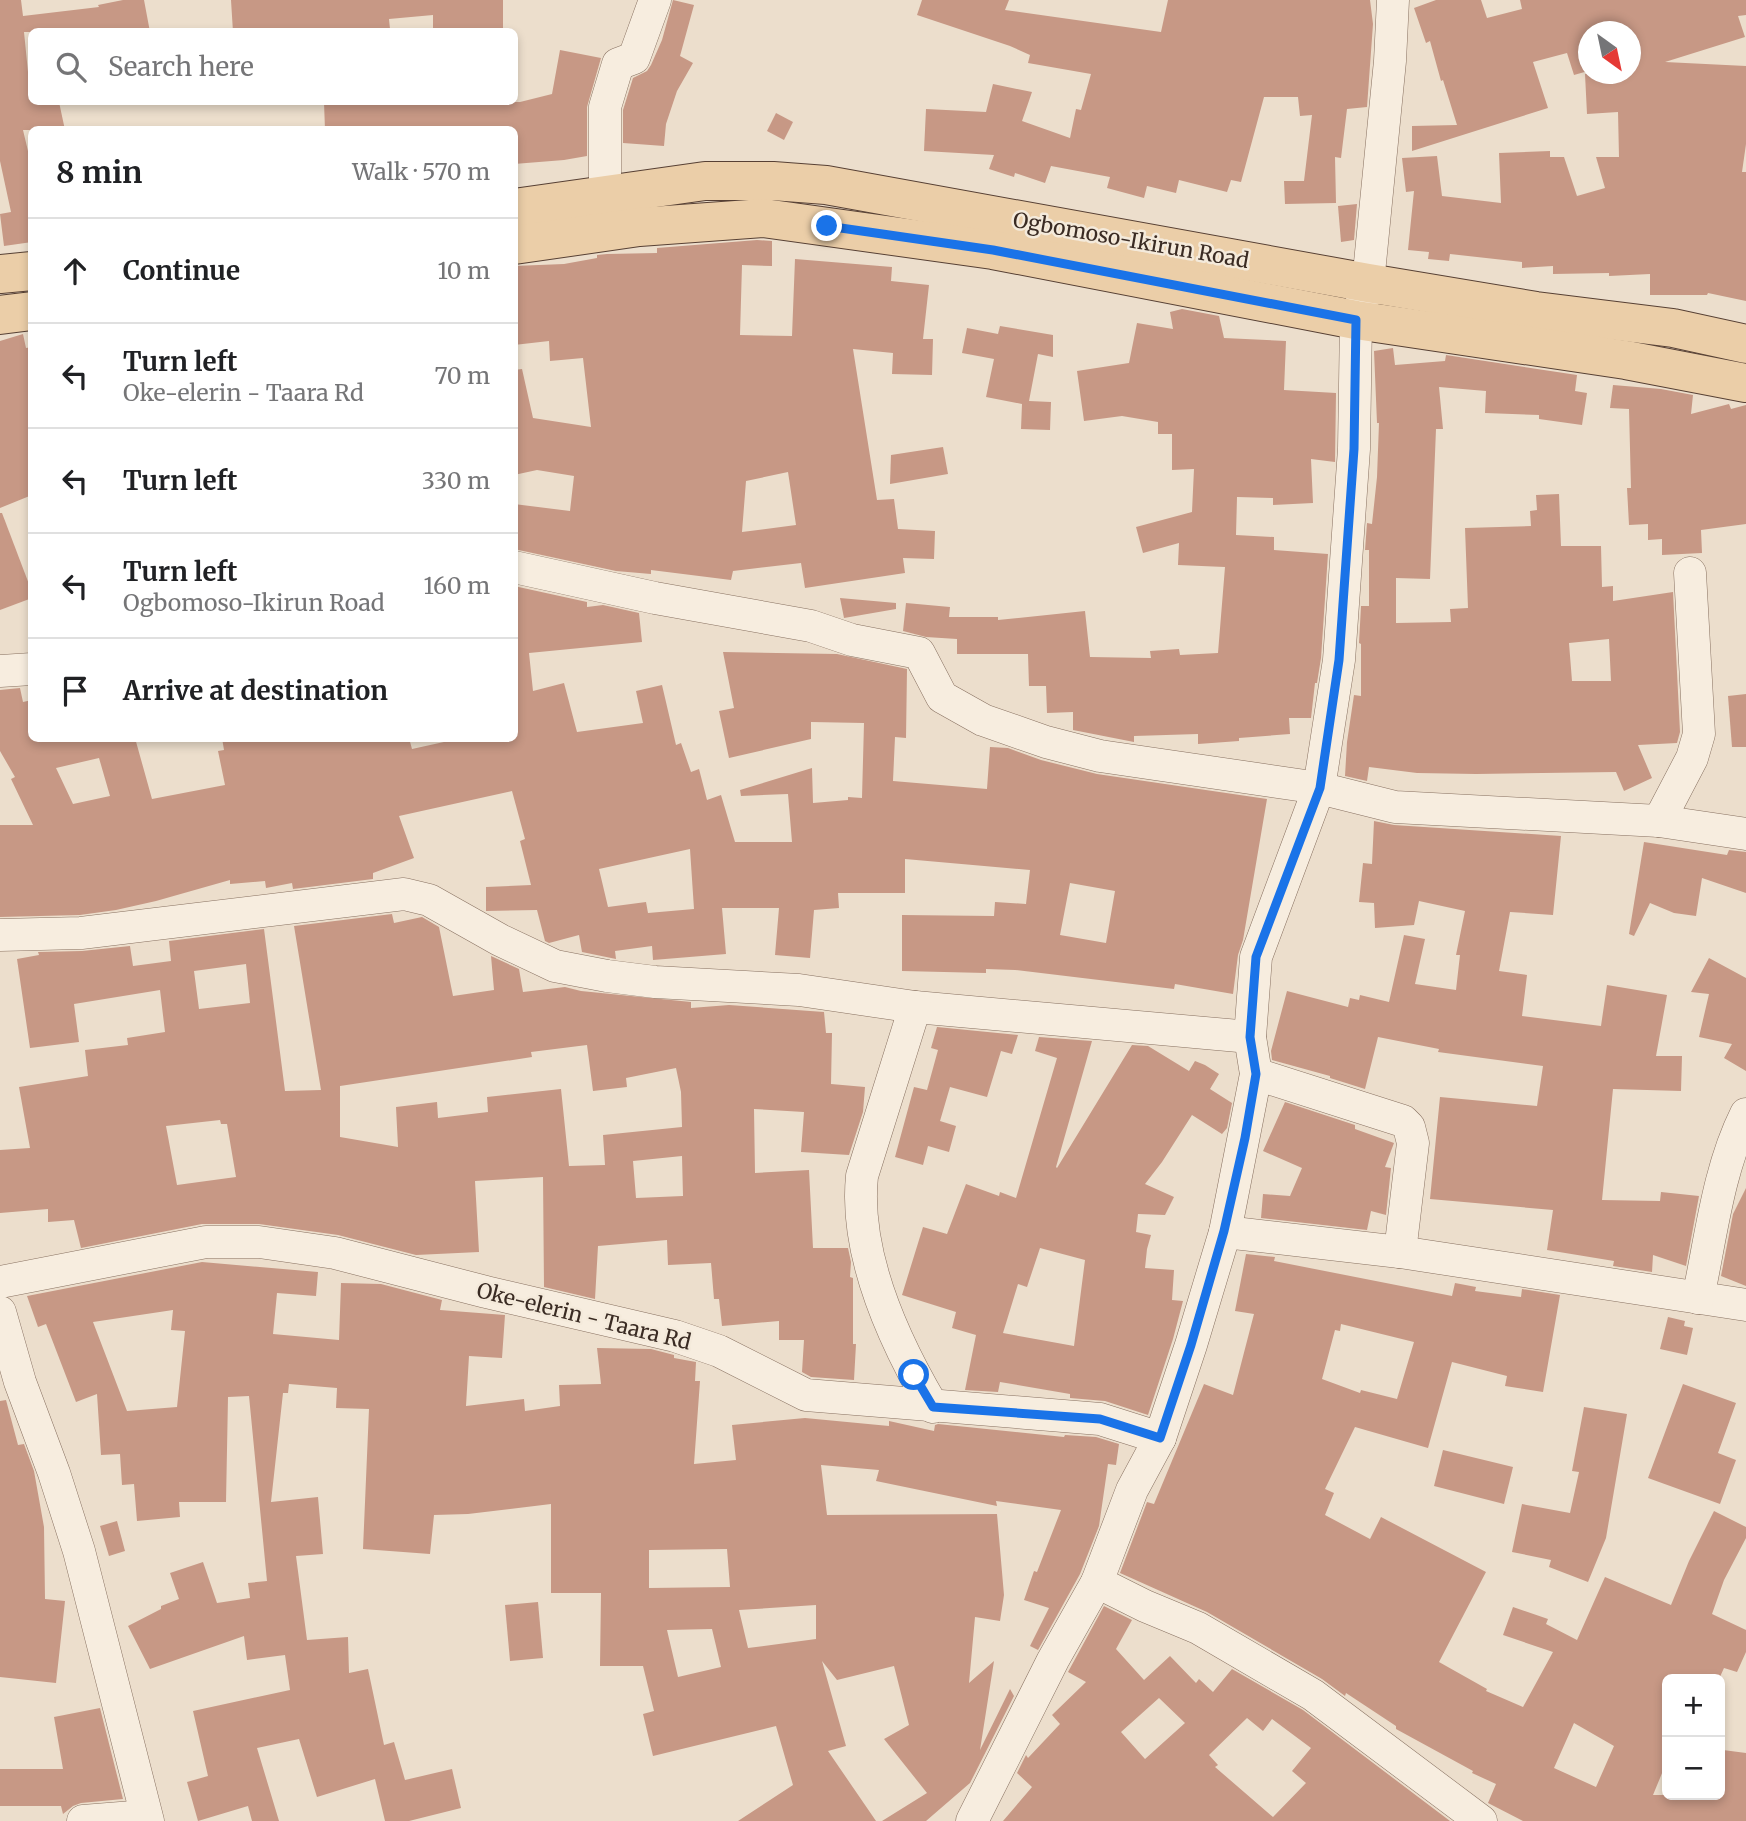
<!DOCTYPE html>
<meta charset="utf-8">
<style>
body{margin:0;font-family:Merriweather,serif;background:#f2f2f2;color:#202124}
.controls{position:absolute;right:21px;bottom:21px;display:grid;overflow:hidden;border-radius:10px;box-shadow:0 4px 10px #0003}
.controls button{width:63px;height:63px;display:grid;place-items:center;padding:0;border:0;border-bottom:2px solid #e0e0e0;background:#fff;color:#202124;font:35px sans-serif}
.compass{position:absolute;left:1578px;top:21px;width:63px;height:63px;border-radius:50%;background:#fff;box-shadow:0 4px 10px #0003;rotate:147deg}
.stop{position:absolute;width:21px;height:21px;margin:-16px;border:5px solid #1a73e8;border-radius:50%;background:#fff}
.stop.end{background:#1a73e8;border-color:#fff;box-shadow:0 2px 7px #0008}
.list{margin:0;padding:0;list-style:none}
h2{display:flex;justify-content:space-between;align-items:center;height:91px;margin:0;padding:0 28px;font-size:30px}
h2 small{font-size:23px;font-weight:400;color:#757577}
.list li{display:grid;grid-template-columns:46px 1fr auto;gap:21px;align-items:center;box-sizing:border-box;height:105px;padding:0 28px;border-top:2px solid #e0e0e0}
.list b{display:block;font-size:26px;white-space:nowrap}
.list p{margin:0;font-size:23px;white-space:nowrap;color:#757577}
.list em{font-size:23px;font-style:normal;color:#757577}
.icon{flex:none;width:38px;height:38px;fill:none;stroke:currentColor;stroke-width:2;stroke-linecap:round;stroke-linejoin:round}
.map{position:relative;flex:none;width:1746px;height:1821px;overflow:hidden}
.search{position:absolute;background:#fff;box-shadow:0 4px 10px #0003;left:28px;top:28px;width:490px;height:77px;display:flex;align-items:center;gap:18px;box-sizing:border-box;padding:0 24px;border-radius:10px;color:#757577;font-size:26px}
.panel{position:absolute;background:#fff;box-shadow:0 4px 10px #0003;left:28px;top:126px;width:490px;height:616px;border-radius:10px}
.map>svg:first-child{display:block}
.building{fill:#c79885;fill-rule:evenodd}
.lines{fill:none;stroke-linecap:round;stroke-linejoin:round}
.minor-casing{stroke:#887161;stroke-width:33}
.major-casing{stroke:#574034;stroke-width:40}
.minor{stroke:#f7eddf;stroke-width:32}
.major{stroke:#ebcea8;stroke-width:38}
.route{stroke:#1a73e8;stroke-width:9}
.labels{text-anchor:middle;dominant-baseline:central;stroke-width:5;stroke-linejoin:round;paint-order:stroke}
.street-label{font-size:21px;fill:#3a2b23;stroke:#f4eadb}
</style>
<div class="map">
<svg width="1746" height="1821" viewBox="0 0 1746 1821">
<rect width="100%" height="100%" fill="#ecdecc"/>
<g class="building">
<polygon points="0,0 21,0 23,16 99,7 98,5 123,0 144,0 150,32 24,32 31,102 59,102 65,130 23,130 32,168 32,242 4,246 0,214 11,212 0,161"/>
<polygon points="231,0 503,0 503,32 433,31 433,15 389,19 390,29 374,32 233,32"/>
<polygon points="673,0 694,5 680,56 693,63 677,91 666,124 664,146 623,143 623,110 633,78 647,71 651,65 662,40"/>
<polygon points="922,0 1009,0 1005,10 1161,32 1168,0 1370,0 1373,24 1367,107 1347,109 1341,158 1335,157 1336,203 1285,204 1284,181 1304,181 1312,115 1300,116 1298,97 1264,97 1241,182 1231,180 1227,192 1179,180 1176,193 1147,186 1144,198 1107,188 1110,177 1051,166 1045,183 1015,173 1014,177 989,169 994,155 924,151 926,109 986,112 993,84 1032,92 1022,121 1070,138 1076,109 1081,110 1091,74 1028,63 1030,55 1010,46 917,15"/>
<polygon points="1436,0 1481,0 1487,18 1522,9 1520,0 1746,0 1746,15 1738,16 1745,37 1665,62 1746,66 1746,144 1742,172 1746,172 1746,301 1708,293 1707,295 1650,295 1650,274 1609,276 1609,273 1553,274 1553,266 1522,268 1522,262 1450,254 1449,261 1428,259 1429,252 1408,250 1414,191 1406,192 1402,158 1437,156 1442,196 1501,203 1499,153 1550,151 1550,157 1564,157 1577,196 1605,188 1596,157 1619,157 1618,112 1587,114 1585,74 1630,74 1630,32 1588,32 1588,71 1574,75 1567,53 1533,62 1548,108 1412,151 1412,126 1457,125 1443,80 1441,81 1430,41 1426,43 1414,8"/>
<polygon points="560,50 601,58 587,107 587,156 564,160 514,164 514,130 325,130 324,102 520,102 552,94"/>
<polygon points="776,113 793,122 784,140 767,131"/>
<polygon points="1357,204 1354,240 1341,242 1338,206"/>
<path d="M757 240 772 241V266L742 265 740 335 792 336 795 259 892 267 891 281 929 285 923 339H933L932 375 892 374 893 353 853 349 877 500 894 499 898 529 935 531 934 559 903 558 905 573 805 588 801 563 733 571 731 580 651 570V574L616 571 514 549V504L570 511 574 476 537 470 514 475V370L522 369 533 418 591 427 583 358 550 361 549 341 514 345V266L564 264 597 258V255L607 254 657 253V248ZM788 472 796 525 742 532 746 481Z"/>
<polygon points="1182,309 1219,316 1224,338 1286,341 1284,390 1336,393 1335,462 1311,459 1313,503 1273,505 1273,498 1237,497 1236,535 1274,537 1274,550 1328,554 1321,658 1317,683 1315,683 1311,718 1289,718 1290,734 1239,738 1239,741 1198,744 1198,734 1134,736 1134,742 1073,730 1073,712 1047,713 1046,686 1029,686 1028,654 957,654 957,639 926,637 903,631 906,603 950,607 949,617 998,617 998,620 1085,611 1090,657 1151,658 1150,651 1179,649 1180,655 1218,653 1225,567 1178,565 1179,543 1143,553 1136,527 1192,512 1194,469 1172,470 1172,434 1158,434 1158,422 1122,416 1084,421 1077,371 1129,363 1137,323 1173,329 1170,312"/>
<polygon points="1000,326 1053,335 1053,357 1038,354 1029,401 1051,402 1050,430 1021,429 1022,404 986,397 994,359 962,353 967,328 998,334"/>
<polygon points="23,334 26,348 32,347 32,495 0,508 0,341"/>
<path d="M1393 348 1395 365 1445 361 1446 355 1577 375 1575 391 1587 393 1582 425 1539 419V415L1485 413 1486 391 1439 387 1443 429H1436L1430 579 1396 578V623L1451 622 1450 609 1468 608 1465 528 1531 526 1530 511 1537 510 1536 495 1559 494 1561 546H1601L1602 587 1613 586V601L1673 592 1680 732 1677 743 1638 745 1652 778 1624 791 1616 772 1476 774 1417 773 1369 767 1367 781 1345 776 1347 742 1354 695 1361 696V644L1359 643 1361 606H1369V550H1365L1367 523 1372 524 1377 477 1379 423H1377L1374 351ZM1609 639 1611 681H1572L1569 643Z"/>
<polygon points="1613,385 1661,389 1693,395 1691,414 1729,404 1731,409 1746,405 1746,524 1701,530 1702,553 1662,555 1662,539 1648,540 1648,524 1629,525 1627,488 1631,488 1629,409 1610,408"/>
<polygon points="943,447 948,474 890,484 891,455"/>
<polygon points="0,513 2,513 32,592 32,598 0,610"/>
<path d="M514 586 587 602V607L603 605 639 613 642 642 529 653 533 691 564 683 577 732 643 723 636 691 662 685 676 745 681 743 691 772 699 769 707 800 721 795 735 842H792L788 794 741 796 740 790 812 768 813 803 848 800V797L862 798 864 723 811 722V739L729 758 719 711 734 708 723 652 837 654 907 669 906 738 895 737 893 781 987 789 990 747 1008 748 1041 760 1097 774 1267 799 1243 940 1238 955 1233 994 1175 984 1174 989 1015 970 986 969V973L902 971V915L994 916 995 902 1026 904 1030 870 905 859V893H838L839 908 814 910 810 958 775 955 779 908H722L726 954 653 960 652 946 615 951 616 959 582 952 579 935 549 943 545 941 537 910 486 911V887L531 885 520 841 525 839 512 791 399 816 414 858 373 873V879L293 889 292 883 266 888 265 881 230 884V880L156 901 116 910 80 915 0 917V825H33L11 779 15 777 0 751V690L20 688 23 702 32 700V738H135L152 799 225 785 218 751 224 750 222 738H409L412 749 462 738H514ZM99 758 110 796 73 804 56 768ZM690 849 694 909 648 913 646 902 608 907 599 869ZM1070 883 1115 891 1106 943 1060 935Z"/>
<polygon points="840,598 896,603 896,609 844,618"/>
<polygon points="1746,694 1746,747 1732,747 1728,696"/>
<polygon points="1374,821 1394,825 1561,836 1553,915 1510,912 1499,971 1527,975 1522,1016 1601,1026 1607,985 1667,995 1656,1056 1682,1056 1681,1091 1613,1089 1602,1200 1660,1201 1661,1192 1699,1196 1686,1266 1653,1255 1652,1272 1613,1266 1614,1261 1547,1250 1553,1210 1430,1199 1440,1097 1537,1106 1543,1066 1438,1052 1439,1049 1378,1037 1365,1089 1330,1078 1330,1076 1272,1060 1271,1051 1287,991 1348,1007 1350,998 1359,1000 1360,995 1389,1002 1404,935 1425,939 1415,984 1456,990 1460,955 1456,955 1465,911 1419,901 1414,925 1375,928 1374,903 1359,902 1363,863 1372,864"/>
<polygon points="1644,842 1727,855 1729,850 1746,852 1746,893 1702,878 1696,916 1674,913 1650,903 1634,936 1629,934"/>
<path d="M392 914 394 923 422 917 439 927 453 996 494 990 491 956 519 969 523 992 565 987 581 991 691 1002V1008L729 1005 824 1012 826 1033H832L831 1084 865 1087 863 1112 849 1155 801 1152 804 1112 754 1109 755 1173 809 1170 813 1248H848L851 1262 850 1277 853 1278V1344H856L854 1380 811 1377 802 1372 804 1340H779V1321L722 1326 719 1299H714L711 1263 668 1265 667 1240 598 1246 595 1299 544 1287 543 1177 475 1181 479 1252 416 1255 338 1235 259 1224H202L81 1248 74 1220 48 1222V1209L0 1213V1150L30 1148 19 1087 88 1076 85 1050 128 1045 127 1038 165 1032 160 990 74 1004 79 1042 30 1048 17 959 39 955 38 952 82 951 130 946 133 966 171 961 169 941 264 929 285 1091 321 1090 294 926ZM246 964 250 1003 199 1009 194 971ZM587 1045 593 1091 627 1087 626 1078 676 1068 681 1092 682 1127 603 1135 605 1165 569 1166 561 1089 487 1097 488 1112 438 1118 437 1102 396 1107 398 1147 340 1137V1086L532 1057 531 1052ZM220 1120 221 1124H227L236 1177 177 1185 166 1126ZM682 1156 683 1196 636 1198 633 1161Z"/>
<polygon points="1709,958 1746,978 1746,1071 1724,1058 1732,1044 1699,1037 1709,994 1691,992"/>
<polygon points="937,1027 1018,1035 1012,1054 1001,1051 987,1097 950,1087 940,1121 956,1126 949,1152 928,1146 923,1165 895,1157 914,1087 927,1090 938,1050 931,1048"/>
<path d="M1039 1037 1092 1041 1056 1167 1057 1168 1132 1045 1148 1046 1189 1071 1195 1061 1205 1065 1219 1074 1210 1089 1232 1103 1227 1128 1222 1134 1192 1115 1162 1162 1145 1184 1174 1197 1165 1215 1138 1214 1136 1232 1151 1235 1147 1249 1145 1268 1174 1270 1172 1300 1183 1301 1173 1339 1148 1415 1105 1401 1070 1398V1394L1000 1382 998 1392 965 1390 976 1335 952 1328 956 1312 902 1295 923 1227 947 1234 966 1184 999 1196 1000 1192 1016 1198 1057 1058 1035 1051ZM1040 1248 1085 1260 1074 1346 1003 1333 1018 1284 1027 1287Z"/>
<polygon points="1285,1102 1355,1125 1355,1129 1394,1143 1385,1167 1391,1168 1386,1215 1371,1211 1367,1230 1261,1218 1263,1194 1290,1196 1302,1168 1263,1151"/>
<polygon points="1746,1188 1746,1286 1721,1276 1733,1214"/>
<path d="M1246 1254 1275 1257 1274 1261 1452 1296 1455 1283 1476 1287 1475 1291 1521 1297 1522 1289 1560 1295 1543 1392 1505 1386 1507 1376 1452 1362 1428 1448 1355 1427 1325 1489 1334 1493 1325 1515 1370 1539 1381 1517 1486 1572 1439 1662 1487 1689 1486 1691 1523 1707 1553 1652 1503 1635 1513 1607 1548 1619 1546 1624 1577 1640 1605 1577 1671 1605 1689 1561 1714 1511 1746 1527V1538L1724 1580 1712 1614 1746 1630V1652L1737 1672 1724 1668 1719 1679H1667V1761L1653 1795H1720L1723 1750 1746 1753V1821H1523L1488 1803 1496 1784 1472 1773 1473 1771 1396 1729V1726L1346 1693 1345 1696 1322 1679 1207 1612 1120 1573 1147 1502 1154 1504 1204 1384 1233 1395 1254 1314 1235 1311ZM1341 1324 1414 1342 1397 1399 1361 1390 1360 1393 1322 1379 1335 1330 1340 1331ZM1574 1723 1614 1746 1596 1787 1554 1768Z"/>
<path d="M202 1262 318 1272 316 1296 277 1293 273 1334 339 1340 341 1283 381 1284 442 1300 440 1310 505 1315 502 1358 469 1356 466 1406 524 1399 525 1411 560 1406 559 1385 601 1384 597 1348 651 1349 674 1355V1358L696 1362 695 1381H700L694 1464 736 1460 732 1425 805 1418 889 1426V1421L934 1431 935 1425 938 1424 1064 1437 1065 1435 1096 1437 1119 1444 1116 1465 1108 1464 1099 1526 1080 1574 1038 1650 1030 1646 1049 1608 1024 1600 1034 1571 1037 1572 1061 1510 996 1501 997 1506 876 1481 879 1470 821 1465 827 1515 997 1514 1004 1595 1000 1621 975 1617 969 1683 994 1661 980 1750 1010 1689 1014 1696 970 1783 926 1821H882L927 1793 884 1739 909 1725 894 1666 837 1680 822 1661 846 1746 828 1751 876 1821H738L793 1785 776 1726 653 1756 643 1714 654 1711 643 1666H600L601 1593H551V1504L468 1514 434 1515 430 1554 363 1549 369 1409 336 1408 337 1388 289 1384 288 1393H283L271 1502 318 1497 323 1554 296 1556 307 1640 348 1637 349 1673 368 1669 384 1745 394 1742 405 1780 452 1769 461 1808 409 1821H385L375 1779 317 1797 299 1739 257 1748 279 1821H252L248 1806 198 1821 187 1782 208 1776 193 1711 290 1690 285 1655 247 1660 244 1636 150 1669 128 1626 161 1609V1606L179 1599 170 1573 203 1562 217 1603 250 1598 248 1583 267 1581 249 1396 228 1397 226 1502H179L180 1517 137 1521 134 1484 122 1485 120 1454 101 1455 97 1394 76 1402 46 1324 38 1327 27 1296ZM173 1310 171 1330 185 1331 177 1407 127 1411 93 1322ZM727 1549 730 1587 649 1588V1550ZM816 1605V1639L748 1648 739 1610ZM712 1629 721 1667 678 1677 667 1630Z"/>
<polygon points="1668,1317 1685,1321 1684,1326 1693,1328 1687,1355 1660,1349"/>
<polygon points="1683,1384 1736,1403 1718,1453 1736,1460 1720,1504 1648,1478"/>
<polygon points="6,1400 18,1445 24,1444 34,1471 44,1527 45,1599 65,1601 56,1683 0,1677 0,1401"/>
<polygon points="1584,1407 1627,1414 1606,1538 1588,1582 1549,1567 1551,1560 1512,1552 1522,1504 1570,1513 1579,1472 1572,1471"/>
<polygon points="1443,1450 1513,1467 1504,1504 1434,1486"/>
<polygon points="117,1521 125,1551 109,1556 100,1526"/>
<polygon points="538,1602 543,1658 510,1661 505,1605"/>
<path d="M1104 1606 1132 1620 1116 1649 1144 1680 1170 1656 1196 1683 1199 1679 1213 1692 1232 1669 1303 1710 1450 1821H1003L1032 1787 1017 1773 1026 1755 1028 1758 1060 1724 1052 1715 1086 1682 1068 1672ZM1159 1698 1185 1723 1145 1759 1121 1732ZM1247 1718 1263 1731 1272 1719 1311 1748 1292 1771 1306 1783 1273 1817 1215 1767 1218 1765 1209 1755Z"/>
<polygon points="100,1708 123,1799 81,1803 73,1806 63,1814 61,1806 0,1806 0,1769 63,1769 54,1717"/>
</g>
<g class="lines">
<defs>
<g id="minor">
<polyline points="605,195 605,107 618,64 634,58 655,0"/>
<polyline points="514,567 655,598 811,626 852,640 919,653 942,697 983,720 1046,742 1100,756 1319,788 1395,807 1659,821 1746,834"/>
<polyline points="0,671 32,669"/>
<polyline points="1659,821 1692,758 1699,734 1690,573"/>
<polyline points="0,935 81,933 404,894 429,900 500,940 555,966 607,976 655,982 799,990 915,1007 1250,1037"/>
<path d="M915 1007 862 1176C854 1254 894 1341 933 1407"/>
<polyline points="1256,1074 1403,1121 1409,1127 1413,1143 1400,1252"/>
<polyline points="1225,1232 1400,1252 1746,1305"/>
<polyline points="0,1282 206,1242 259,1242 335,1253 486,1292 675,1336 719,1351 806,1395 1100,1419 1160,1438"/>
<path d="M1698 1298C1711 1237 1718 1170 1746 1114"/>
<polyline points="0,1312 20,1382 54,1473 79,1551 148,1821"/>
<polyline points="1097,1582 1145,1606 1198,1628 1313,1695 1481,1821"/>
<polyline points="83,1821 146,1816"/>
<polyline points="972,1821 1053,1660 1097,1582 1132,1490 1160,1438 1191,1345 1225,1232 1256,1074 1250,1037 1256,957 1319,788 1339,660 1354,449 1356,320 1368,283 1390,61 1393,0"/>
</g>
<g id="major">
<polyline points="514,208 705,181 773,181 826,185 1368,283 1536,311 1673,328 1746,344"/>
<polyline points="514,245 639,227 764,218 993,250 1356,320 1626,360 1746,383"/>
<polyline points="0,274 32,271"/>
<polyline points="0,315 32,311"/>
</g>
</defs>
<use href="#minor" class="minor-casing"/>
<use href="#major" class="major-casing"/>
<use href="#minor" class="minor"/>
<use href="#major" class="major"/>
</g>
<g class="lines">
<polyline class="route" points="827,226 993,250 1356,320 1354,449 1339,660 1320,788 1256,957 1250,1037 1256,1074 1245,1138 1224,1231 1191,1345 1160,1438 1100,1419 933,1407 914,1375"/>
</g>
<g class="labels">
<g class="street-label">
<text transform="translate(1131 240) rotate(10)">Ogbomoso-Ikirun Road</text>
<text transform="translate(584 1316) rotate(14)">Oke-elerin - Taara Rd</text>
</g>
</g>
</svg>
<div class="controls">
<button>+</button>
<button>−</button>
</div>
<svg class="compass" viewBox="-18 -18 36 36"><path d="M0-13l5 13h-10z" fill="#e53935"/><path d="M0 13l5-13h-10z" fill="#757577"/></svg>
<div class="stop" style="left:914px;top:1375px"></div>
<div class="stop end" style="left:827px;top:226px"></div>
<div class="search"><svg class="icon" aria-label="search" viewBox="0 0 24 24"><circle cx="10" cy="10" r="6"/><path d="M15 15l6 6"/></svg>Search here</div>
<section class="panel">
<h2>8 min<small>Walk · 570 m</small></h2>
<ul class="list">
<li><svg class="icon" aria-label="ahead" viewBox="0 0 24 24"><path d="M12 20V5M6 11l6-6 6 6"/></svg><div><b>Continue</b></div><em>10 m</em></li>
<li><svg class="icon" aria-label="left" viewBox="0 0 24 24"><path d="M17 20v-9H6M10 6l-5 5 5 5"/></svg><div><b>Turn left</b><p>Oke-elerin - Taara Rd</p></div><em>70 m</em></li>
<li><svg class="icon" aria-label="left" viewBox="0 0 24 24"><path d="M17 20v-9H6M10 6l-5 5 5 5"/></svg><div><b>Turn left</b></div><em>330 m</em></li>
<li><svg class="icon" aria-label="left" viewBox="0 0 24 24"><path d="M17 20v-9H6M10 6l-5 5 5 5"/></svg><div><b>Turn left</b><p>Ogbomoso-Ikirun Road</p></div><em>160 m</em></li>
<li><svg class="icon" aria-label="arrive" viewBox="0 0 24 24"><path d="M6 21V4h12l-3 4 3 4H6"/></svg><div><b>Arrive at destination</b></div></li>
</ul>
</section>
</div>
